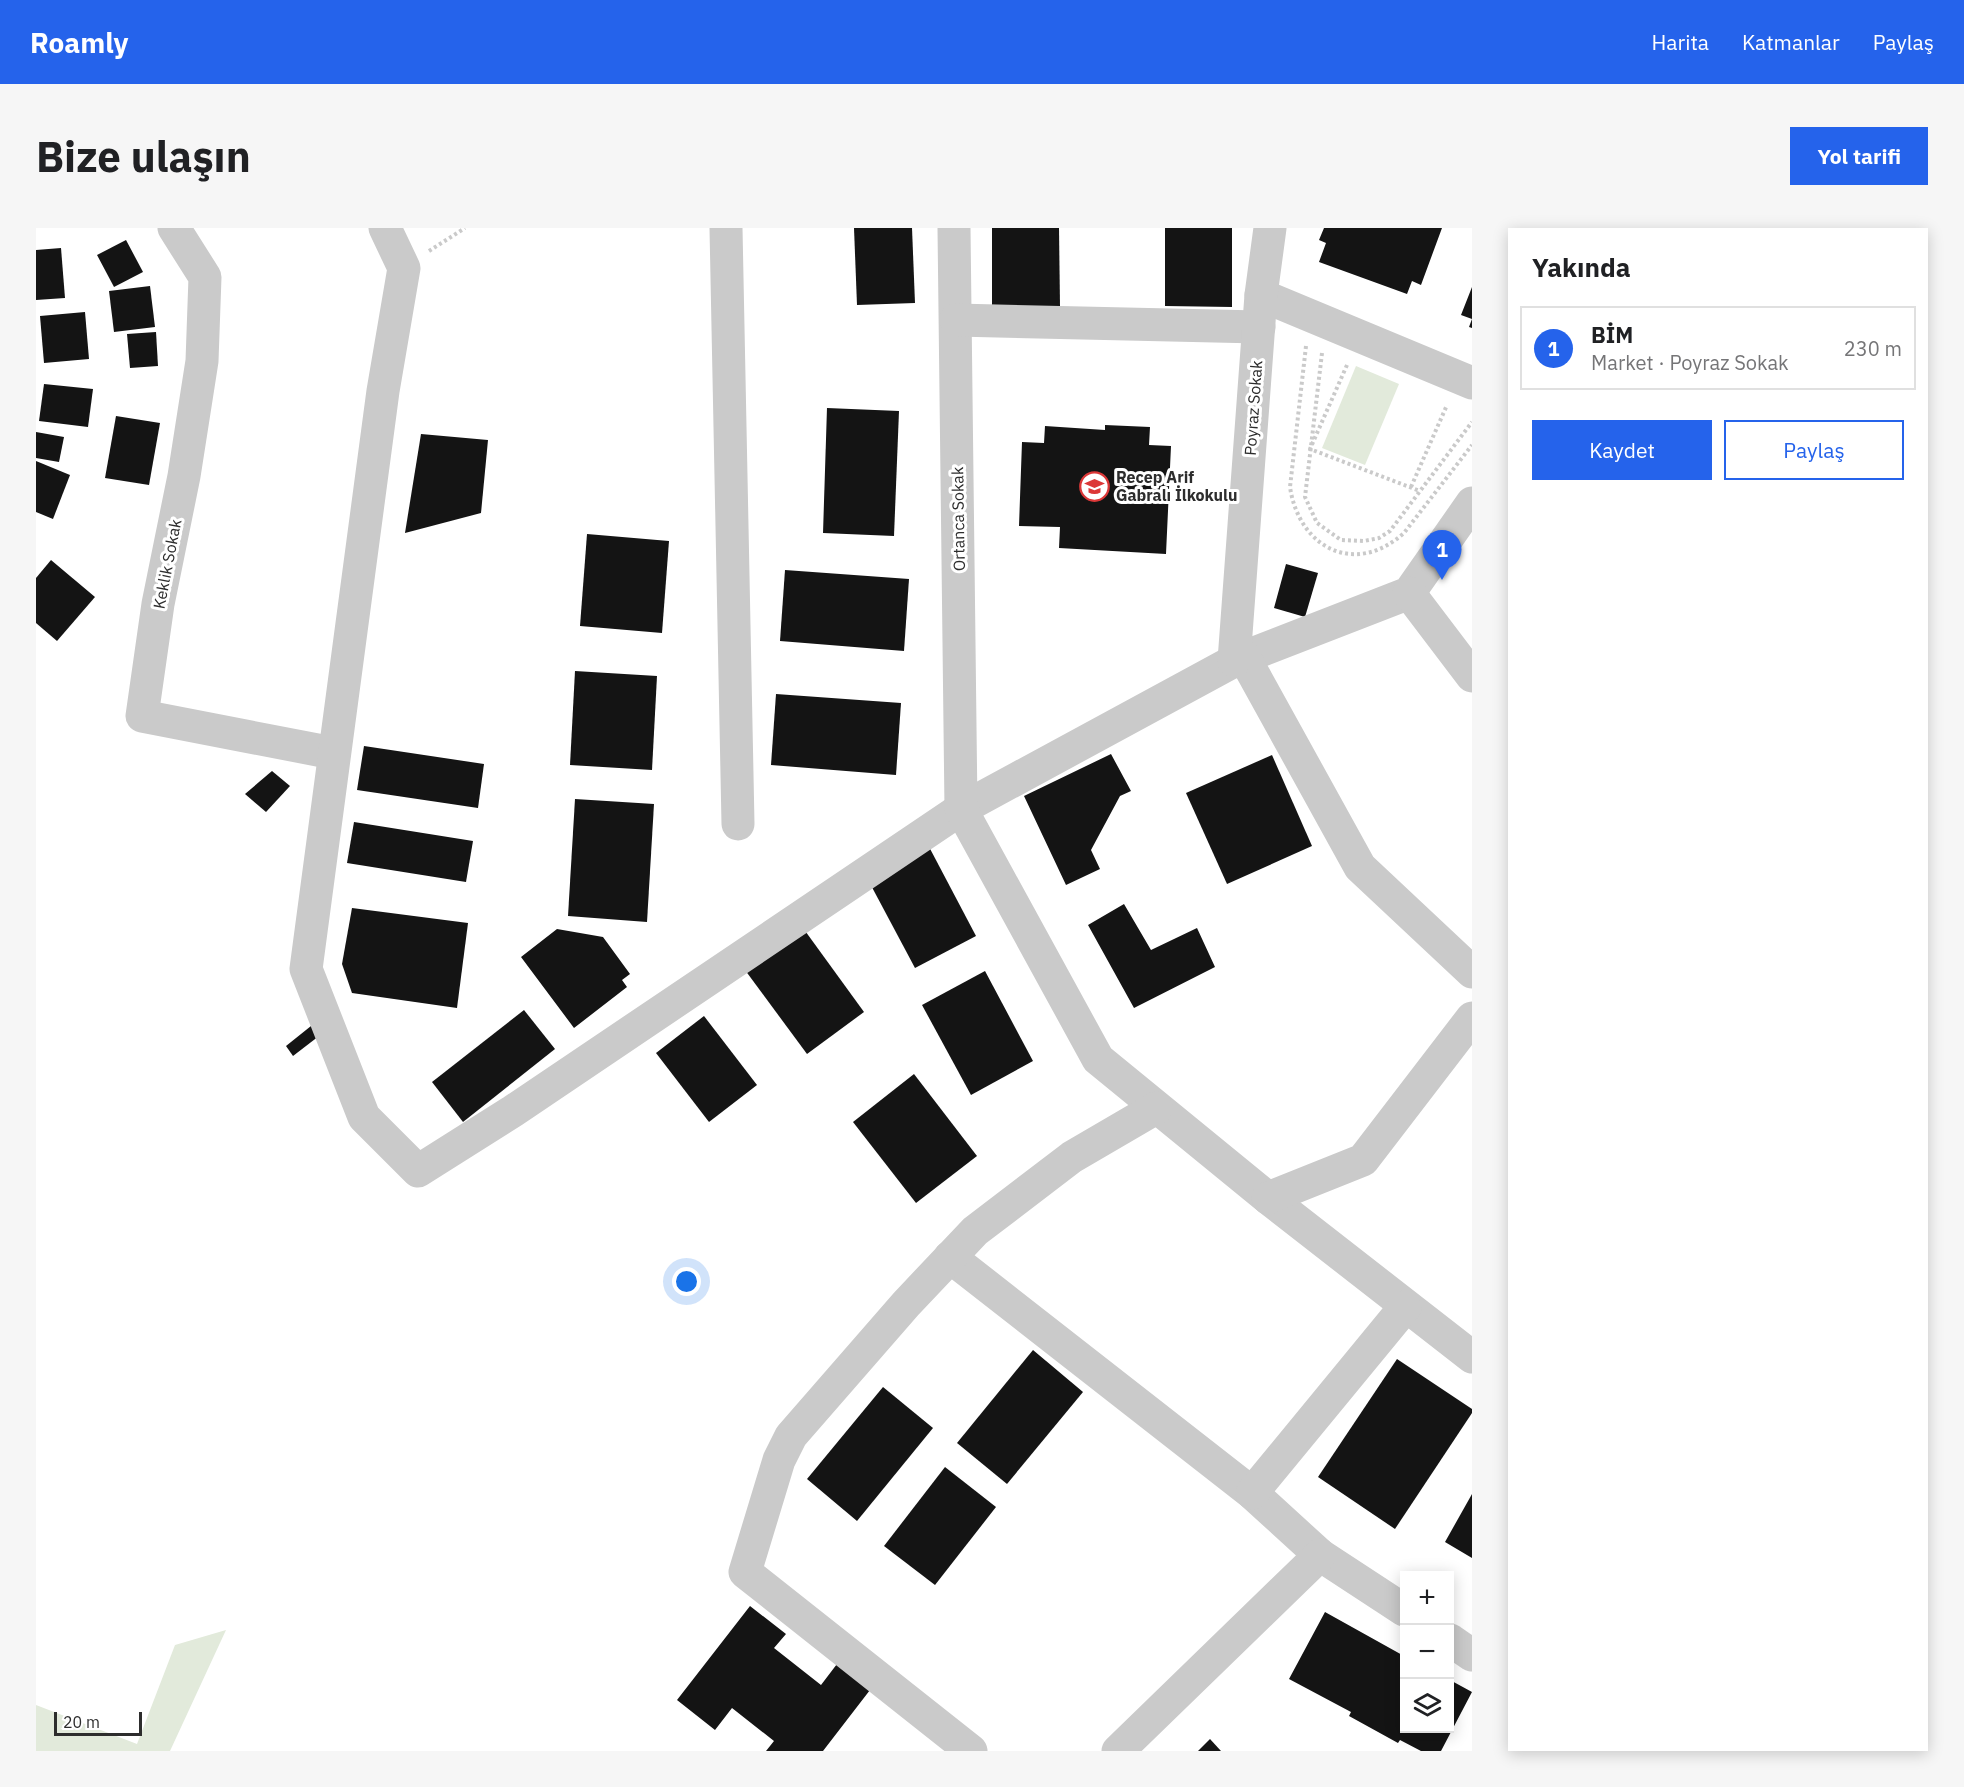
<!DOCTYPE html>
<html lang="tr">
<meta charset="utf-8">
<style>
body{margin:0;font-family:"IBM Plex Sans",sans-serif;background:#f6f6f6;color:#202124}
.controls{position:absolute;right:18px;bottom:18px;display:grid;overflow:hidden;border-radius:0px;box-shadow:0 3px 15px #0003}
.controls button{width:54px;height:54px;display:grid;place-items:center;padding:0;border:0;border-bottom:2px solid #e0e0e0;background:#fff;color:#202124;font:30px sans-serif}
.scale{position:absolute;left:18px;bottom:15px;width:88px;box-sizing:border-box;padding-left:6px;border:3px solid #2d2d2d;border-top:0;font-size:16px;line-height:21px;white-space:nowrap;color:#2d2d2d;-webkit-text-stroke:4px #fff;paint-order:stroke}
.you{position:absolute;left:651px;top:1054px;width:21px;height:21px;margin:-15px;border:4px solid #fff;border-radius:50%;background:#1a73e8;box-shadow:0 0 0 9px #1a73e833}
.badge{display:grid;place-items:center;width:39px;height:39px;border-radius:50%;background:#2563eb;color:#fff;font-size:20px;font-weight:700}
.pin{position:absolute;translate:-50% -50px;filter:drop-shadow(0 2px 3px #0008)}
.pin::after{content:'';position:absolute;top:32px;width:21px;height:18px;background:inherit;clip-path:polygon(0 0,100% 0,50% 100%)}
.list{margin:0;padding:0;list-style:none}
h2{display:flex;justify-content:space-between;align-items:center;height:78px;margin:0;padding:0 24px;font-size:26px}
h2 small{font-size:20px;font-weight:400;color:#757577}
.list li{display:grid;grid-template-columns:39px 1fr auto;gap:18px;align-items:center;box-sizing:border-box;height:84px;margin:0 12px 12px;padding:0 12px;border:2px solid #e0e0e0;border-radius:0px}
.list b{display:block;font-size:22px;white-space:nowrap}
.list p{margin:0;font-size:20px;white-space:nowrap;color:#757577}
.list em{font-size:20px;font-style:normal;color:#757577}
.actions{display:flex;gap:12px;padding:18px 24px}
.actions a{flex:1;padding:14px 0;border:2px solid #2563eb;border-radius:0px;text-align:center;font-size:21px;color:#2563eb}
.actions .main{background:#2563eb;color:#fff}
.icon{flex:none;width:33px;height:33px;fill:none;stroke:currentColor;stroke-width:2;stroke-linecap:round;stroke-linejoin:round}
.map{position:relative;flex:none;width:1436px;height:1523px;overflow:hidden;border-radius:0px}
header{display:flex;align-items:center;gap:36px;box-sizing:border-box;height:84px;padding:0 30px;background:#2563eb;color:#fff}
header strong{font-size:28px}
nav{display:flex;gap:33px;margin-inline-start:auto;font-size:21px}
.intro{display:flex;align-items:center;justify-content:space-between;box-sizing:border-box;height:144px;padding:0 36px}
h1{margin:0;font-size:42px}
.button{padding:15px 27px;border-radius:0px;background:#2563eb;color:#fff;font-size:21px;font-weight:700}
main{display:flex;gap:36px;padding:0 36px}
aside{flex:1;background:#fff;border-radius:0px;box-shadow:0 3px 15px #0003}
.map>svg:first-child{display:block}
.green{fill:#e2eadb}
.building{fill:#141414}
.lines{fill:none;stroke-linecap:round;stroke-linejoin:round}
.path{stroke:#cacaca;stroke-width:4;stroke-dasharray:3 3;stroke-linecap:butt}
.minor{stroke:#cacaca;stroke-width:33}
.labels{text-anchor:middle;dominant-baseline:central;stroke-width:6;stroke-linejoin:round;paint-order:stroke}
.street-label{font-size:16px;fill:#2d2d2d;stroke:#fff}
.poi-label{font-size:16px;font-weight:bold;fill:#2d2d2d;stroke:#fff;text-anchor:start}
</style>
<header>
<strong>Roamly</strong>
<nav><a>Harita</a><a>Katmanlar</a><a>Paylaş</a></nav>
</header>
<div class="intro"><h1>Bize ulaşın</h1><a class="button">Yol tarifi</a></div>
<main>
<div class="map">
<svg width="1436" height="1523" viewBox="0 0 1436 1523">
<rect width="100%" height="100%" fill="#fff"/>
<g class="green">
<polygon points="1320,138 1363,156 1329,237 1286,220"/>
<polygon points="190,1402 134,1523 0,1523 0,1477 101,1516 139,1417"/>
</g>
<g class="building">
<polygon points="818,0 876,0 879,75 821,77"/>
<polygon points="956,0 1023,0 1024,79 956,79"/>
<polygon points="1129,0 1196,0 1196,79 1129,78"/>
<polygon points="1288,0 1406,0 1385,57 1376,53 1371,66 1283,34 1290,15 1283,12"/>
<polygon points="90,12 107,44 78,59 61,27"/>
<polygon points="25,20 29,70 0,72 0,22"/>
<polygon points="114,58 119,99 78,104 73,63"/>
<polygon points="1436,59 1436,100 1433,99 1436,91 1425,87"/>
<polygon points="49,84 53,131 8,135 4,88"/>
<polygon points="120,104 122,138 94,140 91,106"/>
<polygon points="8,156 57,161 52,199 3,193"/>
<polygon points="791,180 863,183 858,308 787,305"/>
<polygon points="80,188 124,195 113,257 69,250"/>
<polygon points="1069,197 1114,199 1113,217 1135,218 1130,326 1023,320 1024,299 983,298 986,214 1008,215 1009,198 1069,202"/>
<polygon points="0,204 28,209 23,234 0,230"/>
<polygon points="385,206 452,212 445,285 369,305"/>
<polygon points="0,233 34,247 17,291 0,284"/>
<polygon points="551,306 633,313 626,405 544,398"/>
<polygon points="15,332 59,369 21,413 0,395 0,350"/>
<polygon points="1250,336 1282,345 1269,389 1238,380"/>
<polygon points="749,342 873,351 868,423 744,413"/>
<polygon points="539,443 621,448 616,542 534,537"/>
<polygon points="740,466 865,475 860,547 735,537"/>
<polygon points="328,518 448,536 442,580 321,562"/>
<polygon points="1075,526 1095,563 1084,568 1055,622 1064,641 1030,657 988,568"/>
<polygon points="1236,527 1276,618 1191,656 1150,565"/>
<polygon points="236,543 254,558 230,584 209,566"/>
<polygon points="539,571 618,576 611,694 532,688"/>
<polygon points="318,594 437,613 430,654 311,635"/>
<polygon points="891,615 940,708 879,740 830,648"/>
<polygon points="1088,676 1115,722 1161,700 1179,739 1098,780 1052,697"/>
<polygon points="316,680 432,695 421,780 316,765 306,736"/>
<polygon points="767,700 828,784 771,826 709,742"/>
<polygon points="521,701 567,709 594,746 586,752 591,759 538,800 485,729"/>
<polygon points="949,743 997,833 935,867 886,777"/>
<polygon points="488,782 519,821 427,894 396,854"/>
<polygon points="668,788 721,857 673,894 620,825"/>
<polygon points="275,798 283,808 257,828 250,818"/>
<polygon points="878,846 941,928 880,975 817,894"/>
<polygon points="997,1122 1047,1164 971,1256 921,1215"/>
<polygon points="1361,1131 1436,1181 1436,1185 1359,1301 1282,1249"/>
<polygon points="847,1159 897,1200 821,1293 771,1251"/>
<polygon points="909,1239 960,1279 899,1357 848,1318"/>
<polygon points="1436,1266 1436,1330 1409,1314"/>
<polygon points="714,1378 750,1406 738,1420 785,1457 801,1436 834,1462 787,1523 730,1523 738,1513 696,1480 679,1502 641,1472"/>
<polygon points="1289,1384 1368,1428 1368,1500 1414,1500 1414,1452 1436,1464 1405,1523 1385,1523 1364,1512 1362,1515 1313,1488 1315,1484 1253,1451"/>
<polygon points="1174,1511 1185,1523 1162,1523"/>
</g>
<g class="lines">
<g class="path">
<polyline points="393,23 429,0"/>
<path d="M1270 118 1254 259C1263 320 1319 349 1368 305L1436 217"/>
<polyline points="1286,125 1269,269 1281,295 1305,312 1328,313 1343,310 1354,303 1436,194"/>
<polyline points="1311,137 1274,221 1384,263"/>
<polyline points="1375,259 1411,177"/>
</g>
<g class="minor">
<polyline points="138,0 169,49 166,133 148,248 122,376 106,488 297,525"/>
<polyline points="349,0 368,40 347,163 270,741 328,889 382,943 477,883 925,581 1198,433 1373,365 1436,275"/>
<polyline points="690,0 702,596"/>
<polyline points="918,0 925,581 1062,831 1232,970 1436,1129"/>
<polyline points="1225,67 1436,155"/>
<polyline points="920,92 1223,99"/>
<polyline points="1373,365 1436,448"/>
<polyline points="1208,429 1324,639 1436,744"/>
<polyline points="1198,433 1225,67 1234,0"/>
<polyline points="1232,970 1327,932 1436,790"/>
<polyline points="914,1029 1216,1265 1284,1327 1368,1382"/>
<polyline points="1216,1265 1369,1079"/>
<polyline points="1414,1412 1436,1427"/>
<polyline points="935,1523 709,1344 743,1232 755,1208 870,1076 939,1003 1036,929 1120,880"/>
<polyline points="1082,1523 1284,1327"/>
</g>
</g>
<defs>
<symbol id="school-ring" viewBox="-11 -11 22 22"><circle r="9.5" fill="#fff" stroke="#dc3838" stroke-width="1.5"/><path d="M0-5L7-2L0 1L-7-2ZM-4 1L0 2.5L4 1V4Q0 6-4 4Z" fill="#dc3838"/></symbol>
</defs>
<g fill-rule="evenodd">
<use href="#school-ring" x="1042" y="242" width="33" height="33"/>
</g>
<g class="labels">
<g class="street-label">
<text transform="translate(1217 180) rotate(-86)">Poyraz Sokak</text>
<text transform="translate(922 291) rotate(-91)">Ortanca Sokak</text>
<text transform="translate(131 336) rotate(-79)">Keklik Sokak</text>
</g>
<g class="poi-label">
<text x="1080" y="249">Recep Arif<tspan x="1080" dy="18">Gabralı İlkokulu</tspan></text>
</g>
</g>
</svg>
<div class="controls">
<button>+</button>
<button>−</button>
<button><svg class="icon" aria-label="layers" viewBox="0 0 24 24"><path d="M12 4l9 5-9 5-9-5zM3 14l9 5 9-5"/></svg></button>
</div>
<div class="scale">20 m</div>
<div class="you"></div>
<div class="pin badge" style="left:1406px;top:352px">1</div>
</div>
<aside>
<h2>Yakında<small></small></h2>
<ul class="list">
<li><span class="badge">1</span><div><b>BİM</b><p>Market · Poyraz Sokak</p></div><em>230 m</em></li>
</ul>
<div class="actions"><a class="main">Kaydet</a><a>Paylaş</a></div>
</aside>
</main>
